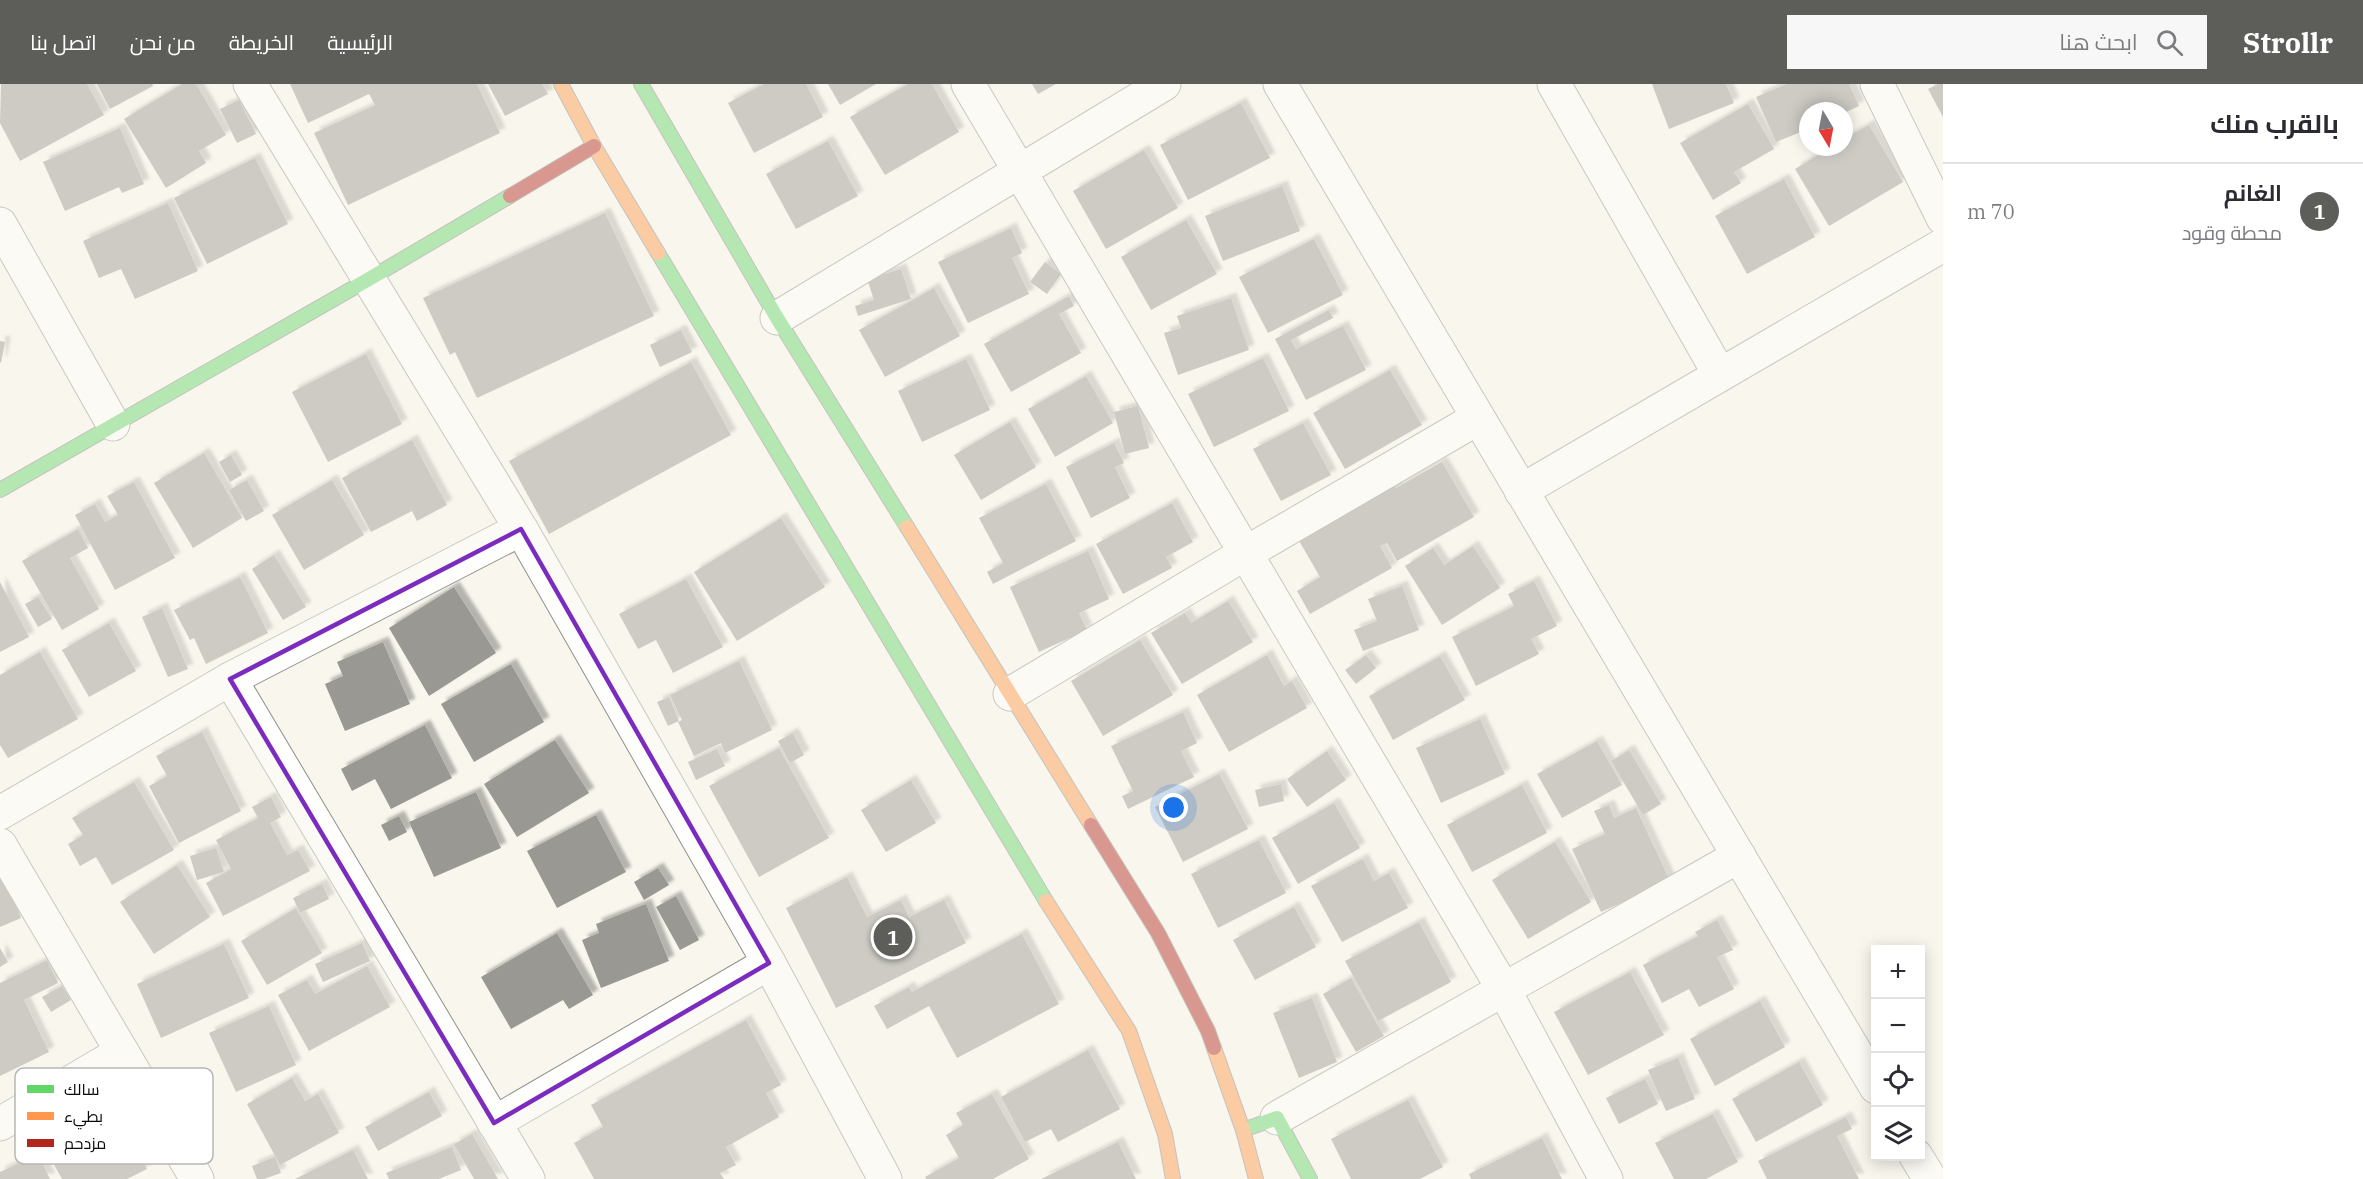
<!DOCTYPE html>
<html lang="ar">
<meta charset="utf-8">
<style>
body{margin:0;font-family:"IBM Plex Serif",Cairo,serif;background:#f7f7f7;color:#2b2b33;direction:rtl}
.controls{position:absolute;right:18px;bottom:18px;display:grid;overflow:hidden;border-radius:0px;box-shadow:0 3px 15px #0003}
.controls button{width:54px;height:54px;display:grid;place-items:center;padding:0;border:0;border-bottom:2px solid #e1e1e2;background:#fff;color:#2b2b33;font:30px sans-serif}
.compass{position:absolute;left:1799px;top:18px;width:54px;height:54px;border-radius:50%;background:#fff;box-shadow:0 3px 15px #0003;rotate:170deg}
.you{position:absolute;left:1174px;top:724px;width:21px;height:21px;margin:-15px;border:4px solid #fff;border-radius:50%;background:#1a73e8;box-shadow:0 0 0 9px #1a73e833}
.badge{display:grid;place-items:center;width:39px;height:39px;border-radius:50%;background:#5d5d59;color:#fff;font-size:20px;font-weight:700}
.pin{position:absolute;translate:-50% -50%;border:3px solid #fff;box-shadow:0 2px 6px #0006}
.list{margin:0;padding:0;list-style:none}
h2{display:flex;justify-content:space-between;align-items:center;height:78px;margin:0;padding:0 24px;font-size:26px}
h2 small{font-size:20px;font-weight:400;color:#7c7c81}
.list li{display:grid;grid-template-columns:39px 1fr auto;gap:18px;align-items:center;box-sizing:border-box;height:96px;padding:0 24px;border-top:2px solid #e1e1e2}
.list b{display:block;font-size:22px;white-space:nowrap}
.list p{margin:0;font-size:20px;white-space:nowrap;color:#7c7c81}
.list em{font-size:20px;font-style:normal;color:#7c7c81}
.icon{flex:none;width:33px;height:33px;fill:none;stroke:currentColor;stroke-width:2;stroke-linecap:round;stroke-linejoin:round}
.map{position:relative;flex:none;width:1943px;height:1095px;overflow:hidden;direction:ltr}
header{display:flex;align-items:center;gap:36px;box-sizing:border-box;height:84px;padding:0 30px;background:#5d5d59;color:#fff}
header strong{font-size:28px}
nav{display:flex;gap:33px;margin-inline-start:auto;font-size:21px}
.search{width:420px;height:54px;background:#f7f7f7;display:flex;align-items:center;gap:15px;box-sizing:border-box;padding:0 21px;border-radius:0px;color:#7c7c81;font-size:22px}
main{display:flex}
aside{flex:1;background:#fff}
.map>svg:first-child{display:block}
.building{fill:#9a9893;filter:url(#shadow)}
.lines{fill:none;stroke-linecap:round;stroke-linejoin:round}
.street-casing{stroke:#91908c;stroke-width:35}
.fast-casing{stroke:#888783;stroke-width:16}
.slow-casing{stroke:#888783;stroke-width:16}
.jam-casing{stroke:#888783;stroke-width:16}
.street{stroke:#fefefc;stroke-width:33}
.fast{stroke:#63d668;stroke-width:14}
.slow{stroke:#ff974d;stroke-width:14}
.jam{stroke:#b3261e;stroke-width:14}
.marked{fill:none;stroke:#7b2cbf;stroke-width:4.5;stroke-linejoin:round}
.key{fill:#fff;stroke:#b6b6b6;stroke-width:1.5}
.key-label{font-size:16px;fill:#0a0a0a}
</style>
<header>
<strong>Strollr</strong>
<div class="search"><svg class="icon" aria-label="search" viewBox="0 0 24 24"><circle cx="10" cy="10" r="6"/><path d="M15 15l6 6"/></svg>ابحث هنا</div>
<nav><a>الرئيسية</a><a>الخريطة</a><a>من نحن</a><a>اتصل بنا</a></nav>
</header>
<main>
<aside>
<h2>بالقرب منك<small></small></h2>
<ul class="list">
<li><span class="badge">1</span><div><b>الغانم</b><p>محطة وقود</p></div><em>70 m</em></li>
</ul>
</aside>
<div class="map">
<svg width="1943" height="1095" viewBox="0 0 1943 1095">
<defs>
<filter id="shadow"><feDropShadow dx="5.5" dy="-5.5" stdDeviation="1.5" flood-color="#0004"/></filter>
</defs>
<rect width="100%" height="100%" fill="#f8f6ed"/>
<g class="building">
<polygon points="1,0 87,0 104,31 20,77 0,39"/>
<polygon points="97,0 152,0 153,2 110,25"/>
<polygon points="182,0 196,0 226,51 199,67 206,79 166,104 124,35"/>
<polygon points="290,0 477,0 500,49 348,121 314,49 375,21 369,10 308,39"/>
<polygon points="488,0 542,0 548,10 505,32"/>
<polygon points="764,0 806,0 823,33 754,69 728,19"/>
<polygon points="828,0 876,0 840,21"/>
<polygon points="908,0 932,0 959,48 885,91 850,33"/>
<polygon points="1032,0 1056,0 1038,10"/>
<polygon points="1652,0 1726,0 1734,19 1669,45"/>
<polygon points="1787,0 1849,0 1859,22 1844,29 1844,27 1808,27 1808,45 1776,58 1756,13"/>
<polygon points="1938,0 1943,0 1943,33 1928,5"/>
<polygon points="239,16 256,50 237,59 220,25"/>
<polygon points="1241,19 1270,74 1188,116 1160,61"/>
<polygon points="1748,20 1774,65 1734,88 1741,99 1713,116 1680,59"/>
<polygon points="1869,41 1903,98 1829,142 1795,85 1831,63 1844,63 1844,55"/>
<polygon points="120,44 144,100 122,109 119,103 65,127 43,78"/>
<polygon points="828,57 858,112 796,145 766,90"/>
<polygon points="1144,66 1178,124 1106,165 1073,107"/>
<polygon points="255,74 288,140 207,180 174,114"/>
<polygon points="1784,95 1815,153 1747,190 1715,132"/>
<polygon points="1282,102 1300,147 1223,177 1205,132"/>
<polygon points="168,119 198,187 135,215 121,185 99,194 83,157"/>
<polygon points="605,129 654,232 477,314 455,268 450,271 423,214"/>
<polygon points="1186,136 1217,190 1151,226 1121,173"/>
<polygon points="1011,144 1022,169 1012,174 1029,210 968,239 938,178"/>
<polygon points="1314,155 1343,211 1268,249 1239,193"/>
<polygon points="1045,178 1061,190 1047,210 1030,198"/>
<polygon points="901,185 911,215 858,232 855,222 874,216 867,195"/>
<polygon points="934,204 960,252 885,293 859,246"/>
<polygon points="1069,212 1074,222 1059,230 1081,269 1011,308 984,260"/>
<polygon points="1231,214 1249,266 1178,291 1164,249 1181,244 1177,232"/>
<polygon points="1329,226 1333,234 1291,256 1296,265 1343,242 1366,286 1306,316 1275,255"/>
<polygon points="681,246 692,268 660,283 650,261"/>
<polygon points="0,257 5,258 1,279 0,278"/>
<polygon points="366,270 402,340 328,378 292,308"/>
<polygon points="1263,274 1289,327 1214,363 1188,310"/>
<polygon points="966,275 990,326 922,358 898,307"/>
<polygon points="691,278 731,351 549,450 509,377"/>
<polygon points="1390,286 1422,341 1345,385 1313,329"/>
<polygon points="1086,292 1113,339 1055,373 1028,325"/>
<polygon points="1138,322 1149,364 1125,370 1114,328"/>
<polygon points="1010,338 1036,383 981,416 954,371"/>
<polygon points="1303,339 1331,391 1281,417 1253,365"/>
<polygon points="412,356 447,421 417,437 412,427 371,448 342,394"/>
<polygon points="1114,359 1124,379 1115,383 1130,414 1091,434 1066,383"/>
<polygon points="204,369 242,434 193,464 154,399"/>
<polygon points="231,371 242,391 230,398 219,378"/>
<polygon points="1442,378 1474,433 1397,477 1387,459 1380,462 1392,484 1310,530 1297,507 1320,493 1298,455 1394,401 1396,404"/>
<polygon points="247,396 264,427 246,437 229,406"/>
<polygon points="332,396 364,451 304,486 272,431"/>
<polygon points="134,398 175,474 115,506 75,431 95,420 105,438 118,431 107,412"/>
<polygon points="1046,400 1076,457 993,500 987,488 1003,479 979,434"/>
<polygon points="1172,419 1193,458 1166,473 1172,484 1123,510 1096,460"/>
<polygon points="781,434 825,503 737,557 694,488"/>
<polygon points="78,445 88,464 70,474 99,525 62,546 22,477"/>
<polygon points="1473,462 1500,504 1442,541 1405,482 1433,464 1444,481"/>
<polygon points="1088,467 1109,515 1079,529 1087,546 1039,568 1010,503"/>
<polygon points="274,471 306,523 283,536 252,485"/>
<polygon points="240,493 268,549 206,580 194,554 190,556 174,526"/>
<polygon points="686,495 723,563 673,589 656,556 638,565 619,530"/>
<polygon points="1534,497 1557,542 1531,555 1539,570 1476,602 1452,553 1514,522 1508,510"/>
<polygon points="0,498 29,553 0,568"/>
<polygon points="1402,502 1419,546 1363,567 1354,546 1377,537 1368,515"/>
<polygon points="454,503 496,569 429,612 389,544"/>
<polygon points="38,513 52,535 38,543 25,520"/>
<polygon points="1228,517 1253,558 1182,600 1151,549 1185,529 1191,539"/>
<polygon points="162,524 188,585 168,593 142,533"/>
<polygon points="109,539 136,587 89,613 62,566"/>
<polygon points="1140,556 1173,611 1103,652 1071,597"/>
<polygon points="383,558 410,620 345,647 325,600 343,592 337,578"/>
<polygon points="40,568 78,635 8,674 0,661 0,591"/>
<polygon points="1267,571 1284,602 1292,597 1307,624 1229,668 1197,611"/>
<polygon points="1366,571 1376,584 1356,600 1345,586"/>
<polygon points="1440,572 1465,616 1393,656 1369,612"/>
<polygon points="739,577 772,646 725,669 721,659 694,672 678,638 682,636 670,611"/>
<polygon points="511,580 544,638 474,678 441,620"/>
<polygon points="669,613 679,637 668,642 657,618"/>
<polygon points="1183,628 1197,659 1181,667 1194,693 1128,725 1122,712 1133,707 1111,662"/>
<polygon points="1480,635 1505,690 1441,719 1416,664"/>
<polygon points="425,641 452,694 391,725 375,695 352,707 341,685"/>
<polygon points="202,648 241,727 179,759 149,702 167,692 156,672"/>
<polygon points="793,649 804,671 790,679 778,657"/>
<polygon points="555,656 589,709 517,753 484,700"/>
<polygon points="1597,657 1622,701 1562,734 1537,690"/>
<polygon points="779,664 829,754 759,793 709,702"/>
<polygon points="717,665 725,682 696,696 688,678"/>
<polygon points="1629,666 1661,720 1643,731 1611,677"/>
<polygon points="1327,667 1346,696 1307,723 1287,695"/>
<polygon points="1219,690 1248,745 1183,778 1155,723"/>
<polygon points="911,696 936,739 886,768 861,726"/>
<polygon points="134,698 174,766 112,801 96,773 80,782 68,760 83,751 72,734"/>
<polygon points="1281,700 1284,717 1259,723 1255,706"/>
<polygon points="1522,701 1547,749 1472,788 1447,741"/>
<polygon points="476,708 501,764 434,793 409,738"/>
<polygon points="271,713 281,733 270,739 287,771 298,766 310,787 223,832 206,799 231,785 216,756 258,734 252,723"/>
<polygon points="1334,719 1360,764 1298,800 1272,754"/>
<polygon points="1609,721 1614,734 1636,724 1670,797 1601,828 1572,765 1605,750 1594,727"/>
<polygon points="596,731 626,788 557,824 527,767"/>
<polygon points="399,732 407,748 389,757 381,741"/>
<polygon points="1259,756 1286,809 1218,844 1191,790"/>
<polygon points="1555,758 1591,818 1528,855 1492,796"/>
<polygon points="216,764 224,788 197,796 190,772"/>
<polygon points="1363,775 1374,797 1389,789 1408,824 1342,858 1311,802"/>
<polygon points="177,781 210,833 154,870 120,818"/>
<polygon points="0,784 21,834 0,843"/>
<polygon points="658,784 669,801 644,816 634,798"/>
<polygon points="847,793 867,833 901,816 909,833 944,816 966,859 836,924 786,824"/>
<polygon points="322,800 329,815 300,829 293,814"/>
<polygon points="676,812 699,856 680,866 656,823"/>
<polygon points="646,820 669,877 601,904 582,856 599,849 596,840"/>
<polygon points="1294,823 1316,863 1255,896 1233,856"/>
<polygon points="296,824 322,869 267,901 241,857"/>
<polygon points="1717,836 1733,866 1717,873 1734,905 1699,923 1689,905 1662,919 1643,881 1698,852 1695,848"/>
<polygon points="1419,838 1451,898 1378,937 1345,877"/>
<polygon points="557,849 593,911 569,925 563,916 511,945 481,893"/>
<polygon points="1022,850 1059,920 957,974 929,922 887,945 874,922 909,903 912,908"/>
<polygon points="362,859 370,877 323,898 315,880"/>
<polygon points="224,860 249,914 161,954 137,900"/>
<polygon points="0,864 8,878 0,883"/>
<polygon points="47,876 58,899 24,916 49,968 0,992 0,899"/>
<polygon points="367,882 390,923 309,967 278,911 307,896 315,910"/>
<polygon points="1630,888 1664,951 1588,991 1554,928"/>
<polygon points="1351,894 1384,952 1356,968 1323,910"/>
<polygon points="62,902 71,916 51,928 42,913"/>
<polygon points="1312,914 1337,978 1299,994 1273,929"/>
<polygon points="1760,917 1785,963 1715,1002 1690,955"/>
<polygon points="269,922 296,981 236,1008 209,949"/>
<polygon points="746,936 781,1001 766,1009 779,1033 726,1063 736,1081 720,1089 724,1095 594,1095 574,1059 603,1043 591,1021"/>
<polygon points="1088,966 1120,1025 1058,1058 1051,1045 1025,1058 1001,1013"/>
<polygon points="1678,974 1695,1015 1666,1027 1648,986"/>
<polygon points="1799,978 1823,1021 1756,1058 1732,1015"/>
<polygon points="292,994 305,1017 318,1010 339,1049 280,1081 247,1020"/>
<polygon points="1645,995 1658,1020 1619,1040 1606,1014"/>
<polygon points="429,1008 442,1032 378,1067 365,1043"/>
<polygon points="992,1010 1029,1075 993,1095 926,1095 925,1093 959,1074 946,1051 963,1041 956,1029"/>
<polygon points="1408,1016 1443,1083 1420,1095 1351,1095 1331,1055"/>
<polygon points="1713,1030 1738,1078 1706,1095 1674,1095 1655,1059"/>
<polygon points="118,1032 147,1085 127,1095 62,1095 48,1070"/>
<polygon points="1846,1033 1852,1045 1837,1052 1859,1095 1767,1095 1758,1077"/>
<polygon points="472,1050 498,1095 474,1095 454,1060"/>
<polygon points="1542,1054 1562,1095 1471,1095 1469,1090"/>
<polygon points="1118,1058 1136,1095 1041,1095"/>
<polygon points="452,1063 461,1086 439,1095 389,1095 386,1089"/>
<polygon points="353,1066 368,1095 295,1095"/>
<polygon points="38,1070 50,1095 0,1095 0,1088"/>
<polygon points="275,1073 281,1089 264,1095 257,1095 252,1082"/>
</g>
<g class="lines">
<defs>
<g id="street">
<polyline points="250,0 521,445 769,879 885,1095"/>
<polyline points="968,0 1504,906 1606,1095"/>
<polyline points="1280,0 1876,1003"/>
<polyline points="1554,0 1720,291"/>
<polyline points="1877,0 1943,134"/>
<polyline points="0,140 113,340"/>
<polyline points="777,234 1164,0"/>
<polyline points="1521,407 1943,161"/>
<polyline points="230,595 528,1095"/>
<polyline points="1010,610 1246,469 1478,334"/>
<polyline points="0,729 230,595 521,445"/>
<polyline points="0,761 197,1095"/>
<polyline points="1277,1034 1739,772"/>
<polyline points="494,1039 769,879"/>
<polyline points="0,1040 122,968"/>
<polyline points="1916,1072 1930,1095"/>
</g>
<g id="fast">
<polyline points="641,0 777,234 907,443"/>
<polyline points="658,169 1046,817"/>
<polyline points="0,406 369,195 510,112"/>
<polyline points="1243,1046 1277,1034 1310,1095"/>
</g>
<g id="slow">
<polyline points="561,0 594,62 658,169"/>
<polyline points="907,443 1091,741"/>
<polyline points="1046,817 1129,947 1165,1050 1173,1095"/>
<polyline points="1214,964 1243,1046 1256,1095"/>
</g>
<g id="jam">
<polyline points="510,112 594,62"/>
<polyline points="1091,741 1158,849 1208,947 1214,964"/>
</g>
</defs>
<use href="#street" class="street-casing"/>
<use href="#fast" class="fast-casing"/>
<use href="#slow" class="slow-casing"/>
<use href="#jam" class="jam-casing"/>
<use href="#street" class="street"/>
<use href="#fast" class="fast"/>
<use href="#slow" class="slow"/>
<use href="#jam" class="jam"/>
</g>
<path d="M0 0H1943V1095H0ZM521 445 769 879 494 1039 230 595Z" fill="#f8f6ed" fill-opacity=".55" fill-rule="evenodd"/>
<path class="marked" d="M521 445 769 879 494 1039 230 595Z"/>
<rect x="15" y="984" width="198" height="96" rx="9" class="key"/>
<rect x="27" y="1001" width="27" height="8" fill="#63d668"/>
<rect x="27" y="1028" width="27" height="8" fill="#ff974d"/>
<rect x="27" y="1055" width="27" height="8" fill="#b3261e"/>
<g class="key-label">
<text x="64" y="1011">سالك</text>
<text x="64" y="1038">بطيء</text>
<text x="64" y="1065">مزدحم</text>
</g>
</svg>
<div class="controls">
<button>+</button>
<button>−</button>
<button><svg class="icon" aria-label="locate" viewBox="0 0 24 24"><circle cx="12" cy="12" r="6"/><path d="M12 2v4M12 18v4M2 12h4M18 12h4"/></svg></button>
<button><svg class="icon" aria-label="layers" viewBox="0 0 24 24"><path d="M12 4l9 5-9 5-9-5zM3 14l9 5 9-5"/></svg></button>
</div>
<svg class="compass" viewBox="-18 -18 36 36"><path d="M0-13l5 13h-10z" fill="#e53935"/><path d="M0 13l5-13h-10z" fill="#7c7c81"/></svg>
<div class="you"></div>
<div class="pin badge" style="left:893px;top:853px">1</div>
</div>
</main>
